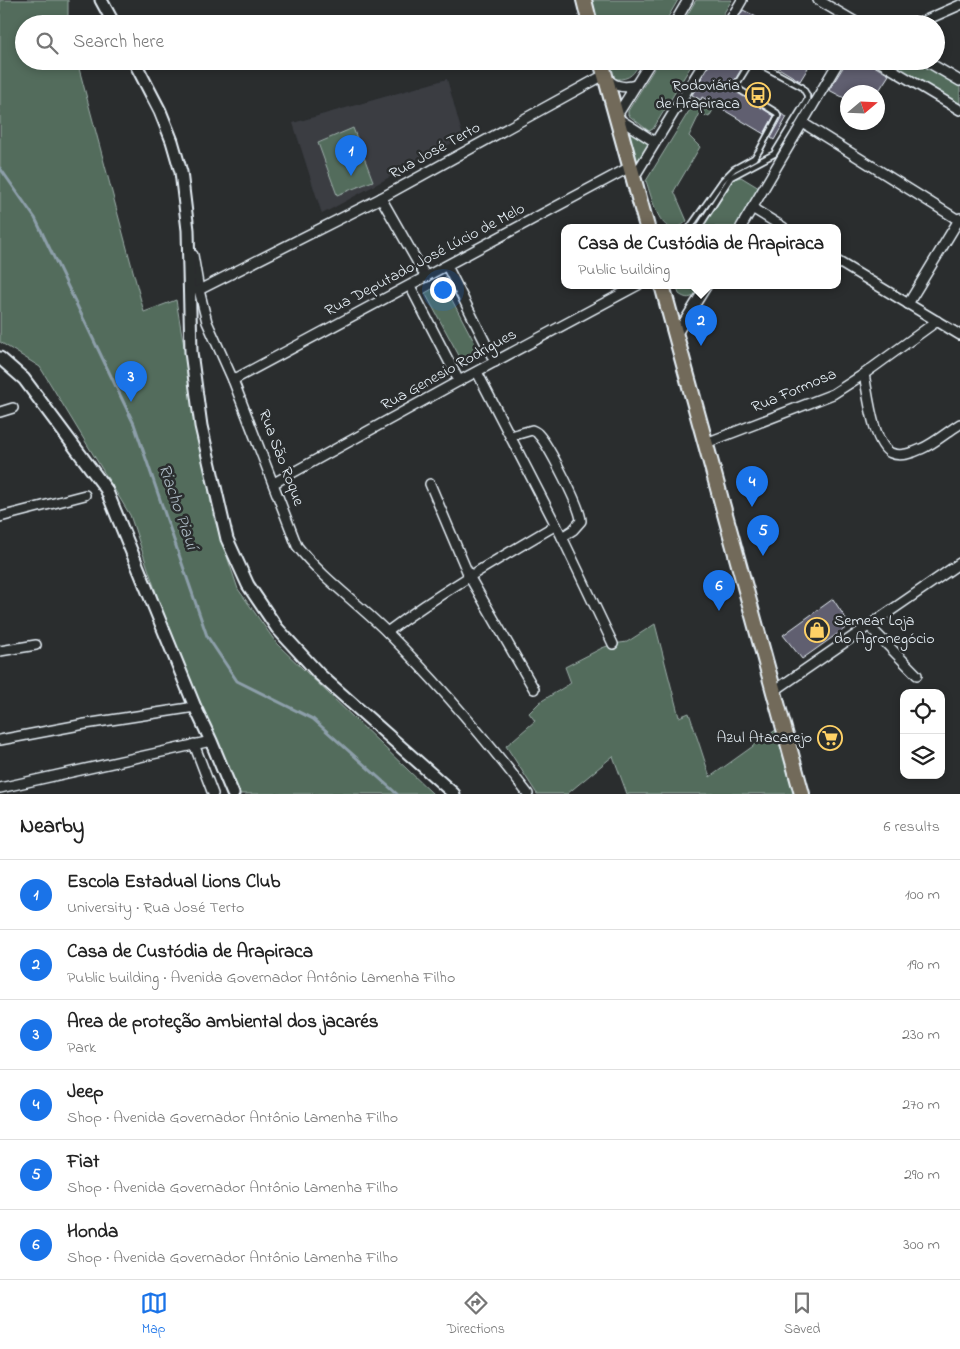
<!DOCTYPE html>
<meta charset="utf-8">
<style>
body{margin:0;font-family:"Indie Flower",sans-serif;background:#f6f6f6;color:#222}
.controls{position:absolute;right:15px;bottom:15px;display:grid;overflow:hidden;border-radius:10px;box-shadow:0 2px 8px #0003}
.controls button{width:45px;height:45px;display:grid;place-items:center;padding:0;border:0;border-bottom:1px solid #e0e0e0;background:#fff;color:#222;font:25px sans-serif}
.compass{position:absolute;left:840px;top:85px;width:45px;height:45px;border-radius:50%;background:#fff;box-shadow:0 2px 8px #0003;rotate:71deg}
.you{position:absolute;left:442px;top:289px;width:18px;height:18px;margin:-12px;border:4px solid #fff;border-radius:50%;background:#1a73e8;box-shadow:0 0 0 8px #1a73e833}
.badge{display:grid;place-items:center;width:32px;height:32px;border-radius:50%;background:#1a73e8;color:#fff;font-size:16px;font-weight:700}
.pin{position:absolute;translate:-50% -41px;filter:drop-shadow(0 1px 2px #0008)}
.pin::after{content:'';position:absolute;top:26px;width:18px;height:15px;background:inherit;clip-path:polygon(0 0,100% 0,50% 100%)}
.popup{position:absolute;left:561px;top:224px;width:280px;height:65px;box-sizing:border-box;display:grid;place-content:center;border-radius:10px;background:#fff;filter:drop-shadow(0 1px 4px #0005);font-size:16px;white-space:nowrap;color:#767676}
.popup b{font-size:19px;color:#222}
.popup::after{content:'';position:absolute;left:50%;top:100%;margin-left:-10px;border:10px solid transparent;border-top-color:#fff}
.list{margin:0;padding:0;list-style:none}
h2{display:flex;justify-content:space-between;align-items:center;height:65px;margin:0;padding:0 20px;font-size:21px}
h2 small{font-size:16px;font-weight:400;color:#767676}
.list li{display:grid;grid-template-columns:32px 1fr auto;gap:15px;align-items:center;box-sizing:border-box;height:70px;padding:0 20px;border-top:1px solid #e0e0e0}
.list b{display:block;font-size:19px;white-space:nowrap}
.list p{margin:0;font-size:16px;white-space:nowrap;color:#767676}
.list em{font-size:16px;font-style:normal;color:#767676}
.icon{flex:none;width:28px;height:28px;fill:none;stroke:currentColor;stroke-width:2;stroke-linecap:round;stroke-linejoin:round}
.map{position:relative;flex:none;width:960px;height:794px;overflow:hidden}
.search{position:absolute;background:#fff;box-shadow:0 2px 8px #0003;left:15px;right:15px;top:15px;height:55px;display:flex;align-items:center;gap:12px;box-sizing:border-box;padding:0 18px;border-radius:28px;color:#767676;font-size:19px}
.sheet{height:485px;background:#fff}
nav{display:flex;justify-content:space-around;align-items:center;box-sizing:border-box;height:70px;border-top:1px solid #e0e0e0;background:#fff;font-size:14px;color:#767676}
nav a{display:grid;justify-items:center;gap:2px}
nav .on{color:#1a73e8}
.map>svg:first-child{display:block}
.built{fill:#3a3c42}
.green{fill:#526c5b;stroke:#9daeaa}
.lines{fill:none;stroke-linecap:round;stroke-linejoin:round}
.stream{stroke:#8d9faa;stroke-width:3}
.building{fill:#615e70;stroke:#e8f1f8}
.lane-casing{stroke:#e8f1f8;stroke-width:8}
.street-casing{stroke:#e8f1f8;stroke-width:12}
.secondary-casing{stroke:#e8f1f8;stroke-width:15}
.primary-casing{stroke:#e8f1f8;stroke-width:18}
.lane{stroke:#2a2d2e;stroke-width:4.5}
.street{stroke:#2a2d2e;stroke-width:9}
.secondary{stroke:#2a2d2e;stroke-width:11}
.primary{stroke:#726b5a;stroke-width:14}
.labels{text-anchor:middle;dominant-baseline:central;stroke-width:5;stroke-linejoin:round;paint-order:stroke}
.poi-label{font-size:16px;fill:#e8f1f8;stroke:#2a2d2e;text-anchor:end}
.street-label{font-size:16px;fill:#e8f1f8;stroke:#2a2d2e}
.water-label{font-size:18px;font-style:italic;fill:#acbac4;stroke:#2a2d2e}
</style>
<div class="map">
<svg width="960" height="794" viewBox="0 0 960 794">
<rect width="100%" height="100%" fill="#2a2d2e"/>
<filter id="ink" filterUnits="userSpaceOnUse"><feTurbulence type="fractalNoise" baseFrequency=".02" numOctaves="2"/><feDisplacementMap in="SourceGraphic" scale="10" xChannelSelector="R" yChannelSelector="G"/><feConvolveMatrix kernelMatrix="1 2 1 2 8 2 1 2 1" color-interpolation-filters="sRGB"/></filter>
<g filter="url(#ink)">
<polygon class="built" points="447,79 463,137 322,214 293,123"/>
<g class="green">
<polygon points="0,0 68,0 68,24 24,24 24,61 77,61 144,312 176,300 213,515 238,589 277,644 433,794 228,794 191,696 130,515 40,367 0,342"/>
<polygon points="592,0 678,0 664,24 598,24"/>
<polygon points="696,0 732,0 717,24 682,24"/>
<path d="M608 61H641C634 73 631 80 615 79L611 74Z"/>
<polygon points="659,61 694,61 653,129 649,131 628,115 628,111"/>
<polygon points="878,61 926,61 960,81 960,110"/>
<path d="M697 98 713 110 709 117 700 113 689 136 700 147 674 191 687 221C661 246 652 197 646 181Z"/>
<polygon points="616,117 655,142 633,179"/>
<polygon points="353,128 373,181 337,195 318,143"/>
<polygon points="741,177 759,188 736,227 703,227 734,179"/>
<polygon points="443,283 480,353 463,363 425,293"/>
<path d="M676 285H701C696 294 691 303 679 294Z"/>
<polygon points="655,624 679,717 689,713 710,777 777,729 794,794 627,794 613,756 567,794 537,794 506,746 535,721 529,713 540,702 571,683 565,667 602,648 613,644 627,642"/>
</g>
<g class="lines">
<polyline class="stream" points="0,168 35,218 134,424 207,636 237,681 313,719 397,794"/>
</g>
<g class="building">
<polygon points="743,10 751,14 768,24 735,24"/>
<polygon points="711,61 746,61 732,85 731,88 774,116 764,134 702,97 701,100 692,95"/>
<polygon points="767,61 796,61 808,68 800,81"/>
<polygon points="847,61 872,61 874,66 889,75 878,92 848,92 848,100 829,90"/>
<polygon points="781,114 787,117 774,140 771,138 782,118"/>
<polygon points="833,599 850,625 802,659 783,635"/>
</g>
<g class="lines">
<defs>
<g id="lane">
<polyline points="690,227 723,180 734,169 754,158 759,151 778,116 777,113 735,87 751,61"/>
<polyline points="699,227 731,177 774,154 807,100 807,95 802,87 754,61"/>
</g>
<g id="street">
<polyline points="818,0 859,24"/>
<polyline points="674,24 688,0"/>
<polyline points="728,24 742,0"/>
<polyline points="917,24 960,5"/>
<polyline points="651,61 616,117 655,142"/>
<polyline points="878,61 960,110"/>
<polyline points="926,61 960,81"/>
<polyline points="803,123 960,221"/>
<polyline points="633,179 705,61"/>
<polyline points="381,198 426,277"/>
<polyline points="752,208 783,227"/>
<polyline points="741,227 839,61"/>
<path d="M193 255 199 290 207 322 233 380 297 546C323 579 358 603 388 633 438 683 484 737 528 794"/>
<polyline points="837,261 960,335"/>
<polyline points="447,266 495,362"/>
<polyline points="410,286 459,381"/>
<path d="M199 290 381 198 604 75C613 86 622 89 636 85"/>
<polyline points="908,304 960,218"/>
<polyline points="676,335 707,285"/>
<polyline points="477,372 562,537 613,644"/>
<path d="M864 374C868 393 873 445 891 453 900 457 913 453 921 449 935 443 947 432 960 424"/>
<polyline points="233,380 630,167"/>
<polyline points="0,412 13,408"/>
<path d="M511 436 532 430C534 431 537 432 538 434 548 444 581 508 581 521L573 530 562 537"/>
<polyline points="706,443 833,394 864,374 937,321"/>
<polyline points="274,483 459,381 638,285"/>
<polyline points="430,484 469,576 534,689"/>
<polyline points="0,517 85,495"/>
<polyline points="869,626 917,675"/>
<path d="M387 632C441 592 498 559 556 525"/>
<polyline points="0,651 36,645"/>
<polyline points="774,691 960,563"/>
<polyline points="0,740 85,724 195,707"/>
<polyline points="194,744 213,794"/>
<polyline points="0,788 211,741"/>
</g>
<g id="secondary">
<polyline points="101,0 114,24"/>
<polyline points="134,61 160,111 172,141 181,172 188,230 191,352 201,426 227,539 248,585 277,628 319,674 454,794"/>
<polyline points="0,358 24,379 106,489 195,707 211,741 233,794"/>
</g>
<g id="primary">
<polyline points="584,0 590,24"/>
<polyline points="601,61 647,227"/>
<polyline points="662,285 802,794"/>
</g>
</defs>
<use href="#lane" class="lane-casing"/>
<use href="#street" class="street-casing"/>
<use href="#secondary" class="secondary-casing"/>
<use href="#primary" class="primary-casing"/>
<use href="#lane" class="lane"/>
<use href="#street" class="street"/>
<use href="#secondary" class="secondary"/>
<use href="#primary" class="primary"/>
</g>
</g>
<defs>
<symbol id="bus-ring" viewBox="-11 -11 22 22"><circle r="9.5" fill="#2a2d2e" stroke="#ffd166" stroke-width="1.5"/><path d="M-5-6H5V4H4V6H2V4H-2V6H-4V4H-5ZM-3.5-4V0h7V-4ZM-3.5 1.2v1.5H-2V1.2ZM2 1.2v1.5H3.5V1.2Z" fill="#ffd166"/></symbol>
<symbol id="shop-ring" viewBox="-11 -11 22 22"><circle r="9.5" fill="#2a2d2e" stroke="#ffd166" stroke-width="1.5"/><path d="M-5-2.5h2.3a2.7 3.5 0 0 1 5.4 0H5L5.5 6h-11ZM-1.5-2.5h3a1.5 2.3 0 0 0-3 0Z" fill="#ffd166"/></symbol>
<symbol id="supermarket-ring" viewBox="-11 -11 22 22"><circle r="9.5" fill="#2a2d2e" stroke="#ffd166" stroke-width="1.5"/><path d="M-6-5.5h2.5l.6 2H6L4.5 2H-2.5L-4.4-4H-6ZM-1.5 3.2a1.3 1.3 0 1 0 .1 0ZM3 3.2a1.3 1.3 0 1 0 .1 0Z" fill="#ffd166"/></symbol>
</defs>
<g fill-rule="evenodd">
<use href="#bus-ring" x="744" y="81" width="28" height="28"/>
<use href="#shop-ring" x="803" y="616" width="28" height="28"/>
<use href="#supermarket-ring" x="816" y="724" width="28" height="28"/>
</g>
<g class="labels">
<g class="poi-label">
<text x="740" y="86">Rodoviária<tspan x="740" dy="18">de Arapiraca</tspan></text>
<text x="834" y="621" text-anchor="start">Semear Loja<tspan x="834" dy="18">do Agronegócio</tspan></text>
<text x="812" y="738">Azul Atacarejo</text>
</g>
<g class="street-label">
<text transform="translate(435 151) rotate(-29)">Rua José Terto</text>
<text transform="translate(425 260) rotate(-28)">Rua Deputado José Lúcio de Melo</text>
<text transform="translate(449 370) rotate(-29)">Rua Genesio Rodrigues</text>
<text transform="translate(794 391) rotate(-23)">Rua Formosa</text>
<text transform="translate(281 458) rotate(69)">Rua São Roque</text>
</g>
<g class="water-label">
<text transform="translate(177 507) rotate(71)">Riacho Piauí</text>
</g>
</g>
</svg>
<div class="controls">
<button><svg class="icon" aria-label="locate" viewBox="0 0 24 24"><circle cx="12" cy="12" r="6"/><path d="M12 2v4M12 18v4M2 12h4M18 12h4"/></svg></button>
<button><svg class="icon" aria-label="layers" viewBox="0 0 24 24"><path d="M12 4l9 5-9 5-9-5zM3 14l9 5 9-5"/></svg></button>
</div>
<svg class="compass" viewBox="-18 -18 36 36"><path d="M0-13l5 13h-10z" fill="#e53935"/><path d="M0 13l5-13h-10z" fill="#767676"/></svg>
<div class="you"></div>
<div class="pin badge" style="left:351px;top:176px">1</div>
<div class="pin badge" style="left:701px;top:346px">2</div>
<div class="popup"><b>Casa de Custódia de Arapiraca</b>Public building</div>
<div class="pin badge" style="left:131px;top:402px">3</div>
<div class="pin badge" style="left:752px;top:507px">4</div>
<div class="pin badge" style="left:763px;top:556px">5</div>
<div class="pin badge" style="left:719px;top:611px">6</div>
<div class="search"><svg class="icon" aria-label="search" viewBox="0 0 24 24"><circle cx="10" cy="10" r="6"/><path d="M15 15l6 6"/></svg>Search here</div>
</div>
<section class="sheet">
<h2>Nearby<small>6 results</small></h2>
<ul class="list">
<li><span class="badge">1</span><div><b>Escola Estadual Lions Club</b><p>University · Rua José Terto</p></div><em>100 m</em></li>
<li><span class="badge">2</span><div><b>Casa de Custódia de Arapiraca</b><p>Public building · Avenida Governador Antônio Lamenha Filho</p></div><em>190 m</em></li>
<li><span class="badge">3</span><div><b>Area de proteção ambiental dos jacarés</b><p>Park</p></div><em>230 m</em></li>
<li><span class="badge">4</span><div><b>Jeep</b><p>Shop · Avenida Governador Antônio Lamenha Filho</p></div><em>270 m</em></li>
<li><span class="badge">5</span><div><b>Fiat</b><p>Shop · Avenida Governador Antônio Lamenha Filho</p></div><em>290 m</em></li>
<li><span class="badge">6</span><div><b>Honda</b><p>Shop · Avenida Governador Antônio Lamenha Filho</p></div><em>300 m</em></li>
</ul>
</section>
<nav>
<a class="on"><svg class="icon" aria-label="map" viewBox="0 0 24 24"><path d="M3 6l6-2 6 2 6-2v14l-6 2-6-2-6 2zM9 4v14M15 6v14"/></svg>Map</a>
<a><svg class="icon" aria-label="directions" viewBox="0 0 24 24"><path d="M12 3l9 9-9 9-9-9zM9 14v-3h6M13 9l2 2-2 2"/></svg>Directions</a>
<a><svg class="icon" aria-label="saved" viewBox="0 0 24 24"><path d="M7 4h10v16l-5-4-5 4z"/></svg>Saved</a>
</nav>
